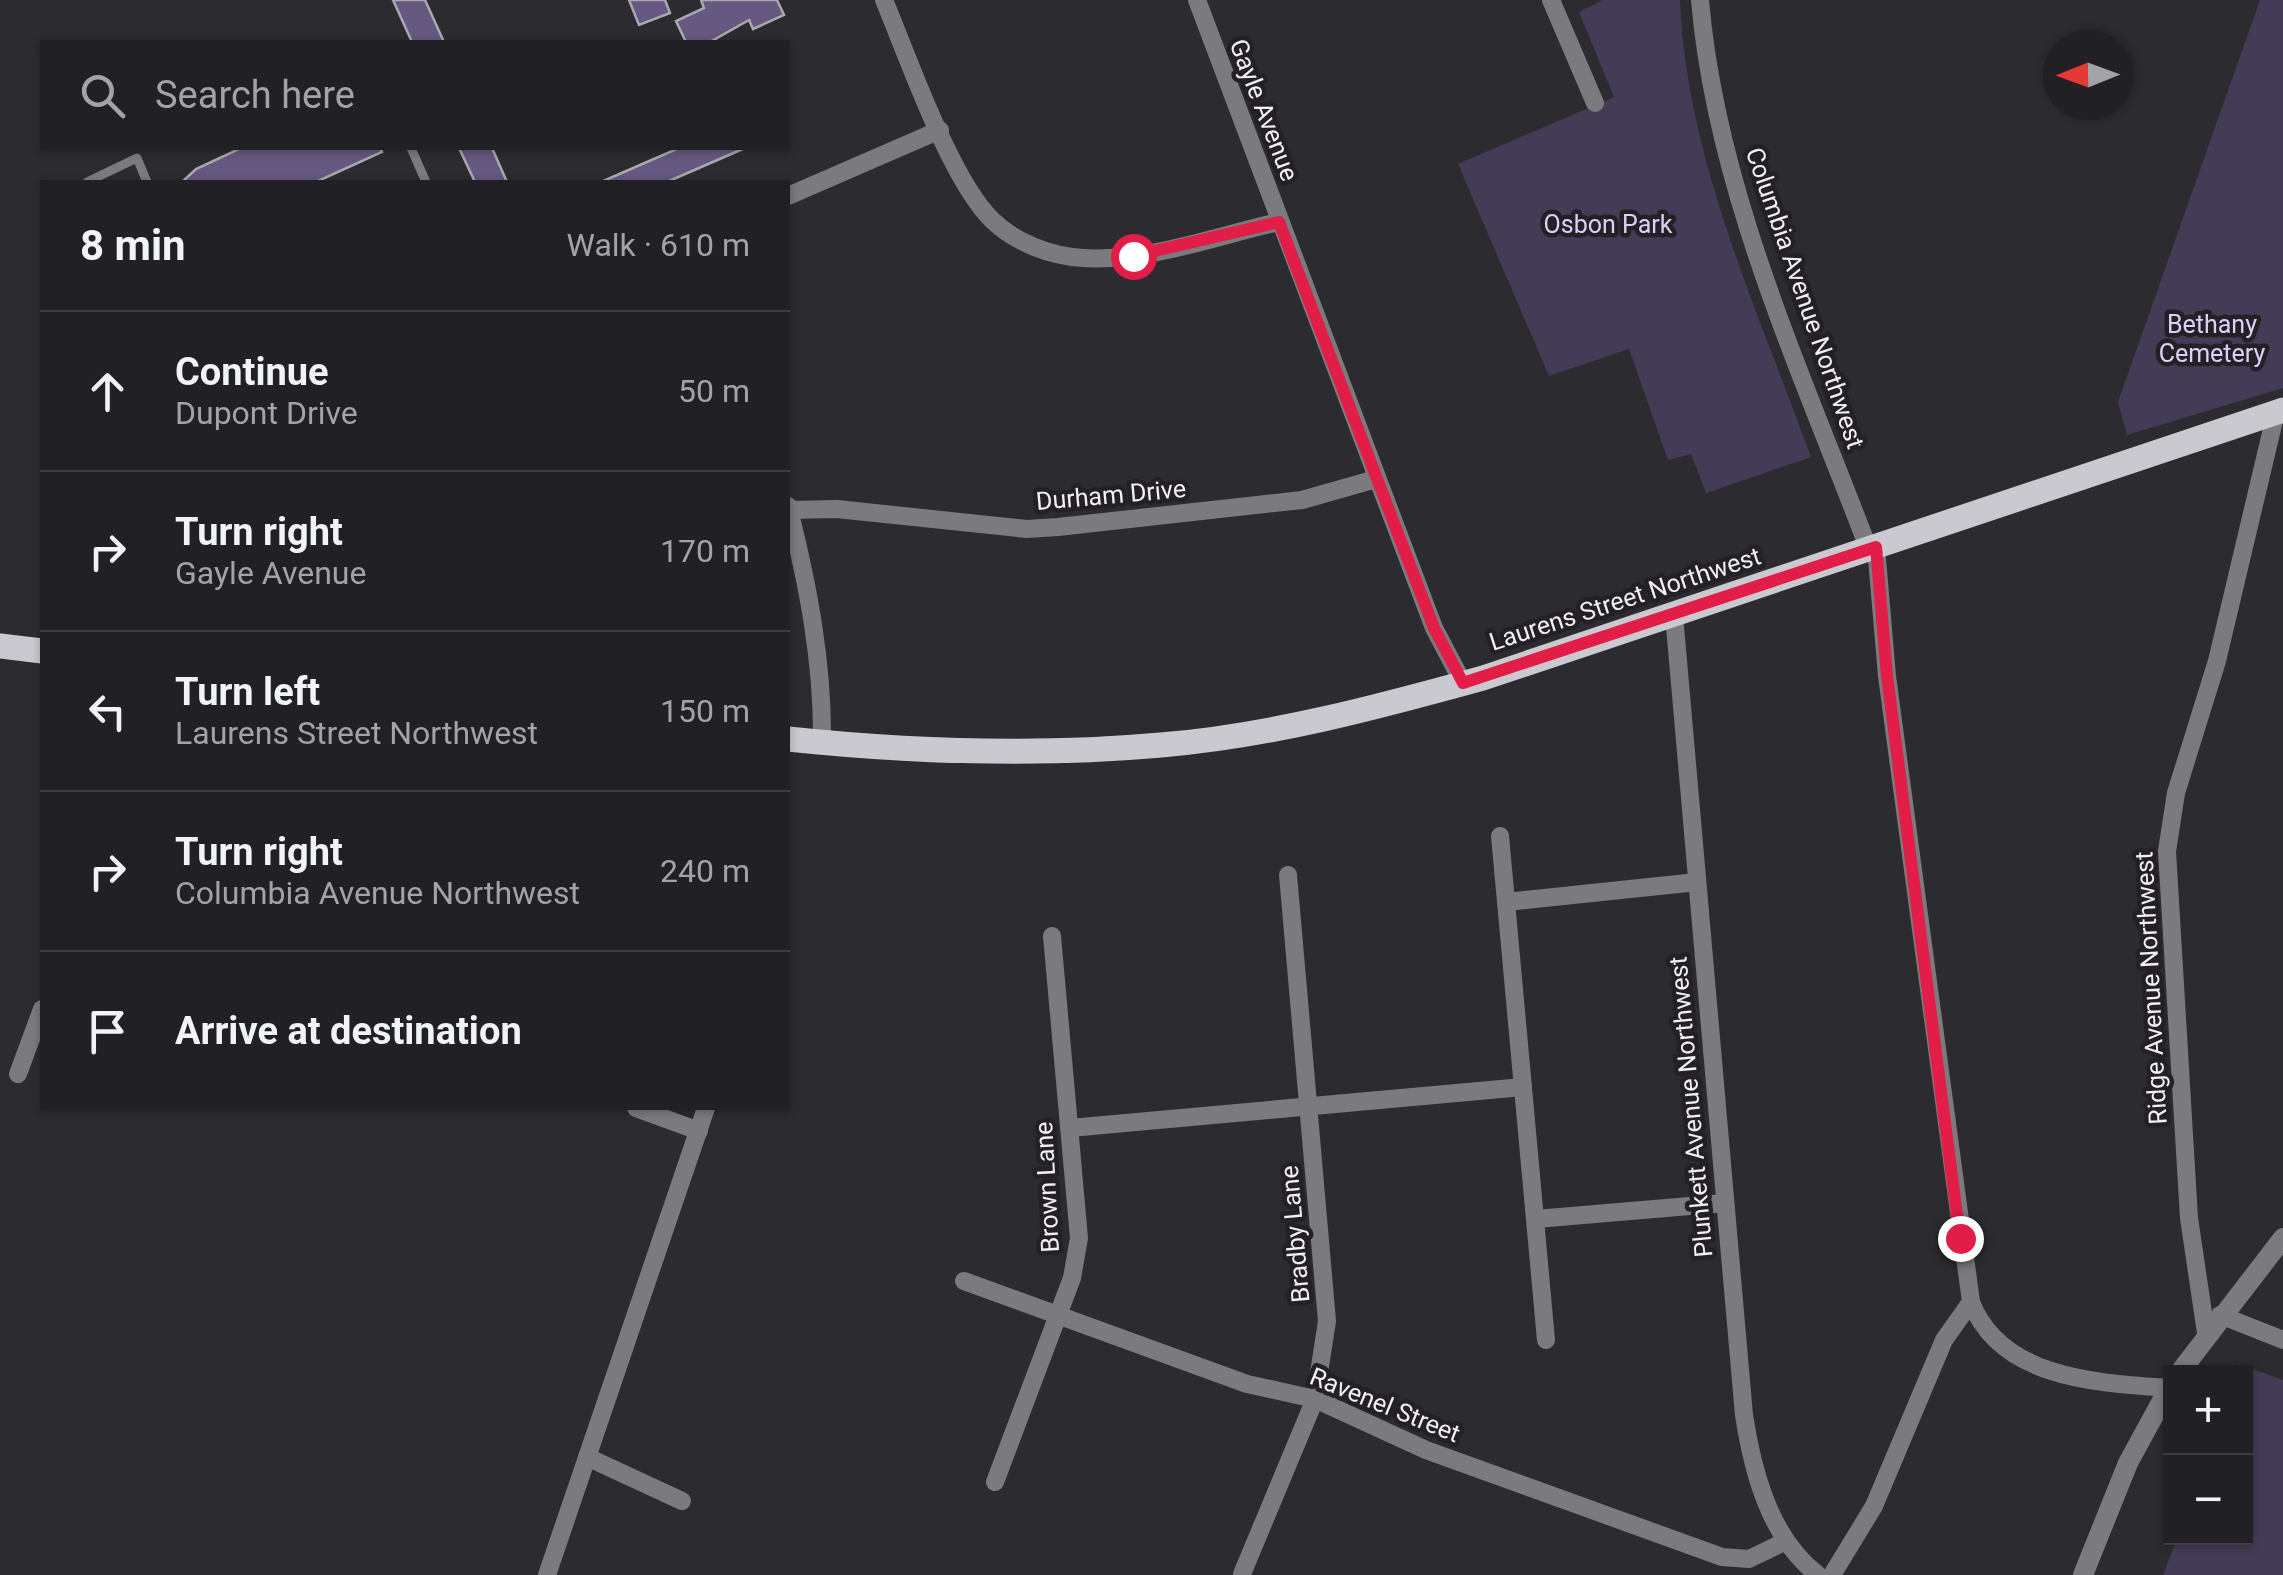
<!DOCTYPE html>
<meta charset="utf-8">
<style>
body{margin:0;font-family:Roboto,sans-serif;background:#29282c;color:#f1f3f6}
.controls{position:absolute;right:30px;bottom:30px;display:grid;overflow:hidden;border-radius:0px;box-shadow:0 2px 8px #0004}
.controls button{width:90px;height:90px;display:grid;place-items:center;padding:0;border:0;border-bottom:2px solid #3e3e41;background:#212024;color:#f1f3f6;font:50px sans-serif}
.compass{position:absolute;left:2043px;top:30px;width:90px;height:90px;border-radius:50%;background:#212024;box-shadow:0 2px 8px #0004;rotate:269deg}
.stop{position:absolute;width:30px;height:30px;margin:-22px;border:8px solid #e11d48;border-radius:50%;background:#fff}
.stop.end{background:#e11d48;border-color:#fff;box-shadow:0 2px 10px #0008}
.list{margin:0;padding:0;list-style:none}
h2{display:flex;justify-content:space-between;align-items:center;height:130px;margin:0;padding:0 40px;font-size:42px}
h2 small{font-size:32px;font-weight:400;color:#a2a3a6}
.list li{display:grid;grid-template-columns:65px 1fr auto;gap:30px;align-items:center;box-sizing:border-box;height:160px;padding:0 40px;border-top:2px solid #3e3e41}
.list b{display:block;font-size:38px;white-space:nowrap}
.list p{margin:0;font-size:32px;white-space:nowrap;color:#a2a3a6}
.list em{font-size:32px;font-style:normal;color:#a2a3a6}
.icon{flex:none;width:55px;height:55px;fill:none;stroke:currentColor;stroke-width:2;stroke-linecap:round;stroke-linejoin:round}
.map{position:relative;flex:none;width:2283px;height:1575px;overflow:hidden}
.search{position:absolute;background:#212024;box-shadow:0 2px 8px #0004;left:40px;top:40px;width:750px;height:110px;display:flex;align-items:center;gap:25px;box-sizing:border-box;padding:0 35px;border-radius:0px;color:#a2a3a6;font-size:38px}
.panel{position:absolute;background:#212024;box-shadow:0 2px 8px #0004;left:40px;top:180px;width:750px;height:930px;border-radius:0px}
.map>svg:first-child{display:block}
.green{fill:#443b56}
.building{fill:#655881;stroke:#aaa8af;stroke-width:2.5}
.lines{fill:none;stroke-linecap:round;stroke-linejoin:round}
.service{stroke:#7b7a7d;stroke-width:9}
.minor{stroke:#7b7a7d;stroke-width:18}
.tertiary{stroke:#7b7a7d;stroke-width:20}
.primary{stroke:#cbc9d0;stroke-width:25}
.route{stroke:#e11d48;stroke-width:12}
.labels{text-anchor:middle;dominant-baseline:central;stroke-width:9;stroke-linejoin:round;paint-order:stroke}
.street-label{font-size:25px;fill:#f1f0f4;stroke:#232126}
.park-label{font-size:25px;fill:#dcd0fa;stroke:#232126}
</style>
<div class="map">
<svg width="2283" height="1575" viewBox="0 0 2283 1575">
<rect width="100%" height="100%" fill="#2c2b30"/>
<g class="green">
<path d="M1603 0H1680C1686 157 1758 311 1811 457L1706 493 1691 454 1668 460 1629 349 1549 376 1458 164 1614 97 1579 12Z"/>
<polygon points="2260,0 2283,0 2283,388 2127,435 2118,402"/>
<polygon points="2239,1364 2283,1380 2283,1575 2163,1575 2177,1538 2246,1538 2246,1372 2236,1372"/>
</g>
<g class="building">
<polygon points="393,0 425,0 444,42 412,42"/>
<polygon points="629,0 665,0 670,13 639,25"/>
<polygon points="701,0 777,0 784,15 753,29 749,20 710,42 686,42 676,21 704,8"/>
<polygon points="241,148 380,148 382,152 316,182 182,182 196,169"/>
<polygon points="459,148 492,148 507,182 475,182"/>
<polygon points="679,148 745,148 667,182 601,182"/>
</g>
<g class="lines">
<g class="service">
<polyline points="411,148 426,182"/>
<polyline points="87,182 137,158 147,182"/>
</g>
<g class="minor">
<path d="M884 0C908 57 950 179 992 220 1016 243 1050 256 1083 258 1148 262 1216 236 1279 222"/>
<polyline points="1197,0 1434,628 1463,683"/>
<polyline points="1551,0 1595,103"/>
<path d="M1700 0C1716 190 1802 373 1869 550"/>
<polyline points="788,196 940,130"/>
<path d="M788 506C808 584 823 663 822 743"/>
<polyline points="788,510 837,509 1027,529 1058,527 1302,500 1376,479"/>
<path d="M1876 547 1887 676 1971 1302C2001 1379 2097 1383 2170 1388"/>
<path d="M1674 615 1744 1415C1753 1473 1770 1538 1818 1575"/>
<polyline points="1500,836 1546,1340"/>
<polyline points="1506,902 1697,882"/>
<polyline points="18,1074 42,1009"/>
<polyline points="636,1108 699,1131"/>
<polyline points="1070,1128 1523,1087"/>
<polyline points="1536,1219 1725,1203"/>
<polyline points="964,1281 1247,1384 1315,1399 1426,1450 1722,1557 1749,1559 1786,1541"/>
<polyline points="2220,1315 2283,1340"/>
<polyline points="2206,1333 2189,1218 2167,851 2176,793 2217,661 2276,412"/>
<polyline points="587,1457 682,1501"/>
<polyline points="995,1482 1072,1278 1079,1238 1052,936"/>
<polyline points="1242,1574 1315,1399 1327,1321 1288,875"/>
<polyline points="547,1575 706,1108"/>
<polyline points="1832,1575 1874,1506 1944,1340 1971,1302"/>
</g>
<g class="tertiary">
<polyline points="2180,1372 2283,1238"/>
<polyline points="2083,1575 2128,1463 2170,1386"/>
</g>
<g class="primary">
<polyline points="0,646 42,651"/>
<path d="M788 739C912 752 1037 756 1161 745 1270 736 1378 707 1483 678L2283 410"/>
</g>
</g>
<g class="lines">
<polyline class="route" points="1133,256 1279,222 1434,628 1463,683 1876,547 1887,676 1960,1238"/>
</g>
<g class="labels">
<g class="street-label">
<text transform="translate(1264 110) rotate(69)">Gayle Avenue</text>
<text transform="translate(1805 298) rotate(71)">Columbia Avenue Northwest</text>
<text transform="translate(1111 495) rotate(-5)">Durham Drive</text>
<text transform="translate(1625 599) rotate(-18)">Laurens Street Northwest</text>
<text transform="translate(2151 988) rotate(-93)">Ridge Avenue Northwest</text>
<text transform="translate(1691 1107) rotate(-95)">Plunkett Avenue Northwest</text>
<text transform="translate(1047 1187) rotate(-93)">Brown Lane</text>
<text transform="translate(1295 1234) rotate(-95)">Bradby Lane</text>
<text transform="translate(1385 1405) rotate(22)">Ravenel Street</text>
</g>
<g class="park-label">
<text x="1608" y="224">Osbon Park</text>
<text x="2212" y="324">Bethany<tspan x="2212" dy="29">Cemetery</tspan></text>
</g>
</g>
</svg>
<div class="controls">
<button>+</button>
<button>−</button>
</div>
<svg class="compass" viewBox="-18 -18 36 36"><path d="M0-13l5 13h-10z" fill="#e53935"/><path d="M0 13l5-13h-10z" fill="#a2a3a6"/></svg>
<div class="stop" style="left:1133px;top:256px"></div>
<div class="stop end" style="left:1960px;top:1238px"></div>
<div class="search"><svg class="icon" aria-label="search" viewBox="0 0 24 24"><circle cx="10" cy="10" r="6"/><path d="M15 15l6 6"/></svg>Search here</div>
<section class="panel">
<h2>8 min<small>Walk · 610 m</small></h2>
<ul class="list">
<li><svg class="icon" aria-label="ahead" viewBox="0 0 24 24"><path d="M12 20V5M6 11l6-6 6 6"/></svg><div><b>Continue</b><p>Dupont Drive</p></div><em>50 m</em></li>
<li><svg class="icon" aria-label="right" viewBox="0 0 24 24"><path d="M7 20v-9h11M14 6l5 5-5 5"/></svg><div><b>Turn right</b><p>Gayle Avenue</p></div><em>170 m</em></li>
<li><svg class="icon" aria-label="left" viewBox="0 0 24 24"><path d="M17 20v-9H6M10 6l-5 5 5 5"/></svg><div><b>Turn left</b><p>Laurens Street Northwest</p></div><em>150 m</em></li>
<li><svg class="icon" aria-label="right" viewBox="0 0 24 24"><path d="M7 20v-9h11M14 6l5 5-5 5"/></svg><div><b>Turn right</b><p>Columbia Avenue Northwest</p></div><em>240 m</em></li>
<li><svg class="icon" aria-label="arrive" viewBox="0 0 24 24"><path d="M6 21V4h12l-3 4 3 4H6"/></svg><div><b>Arrive at destination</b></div></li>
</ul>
</section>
</div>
